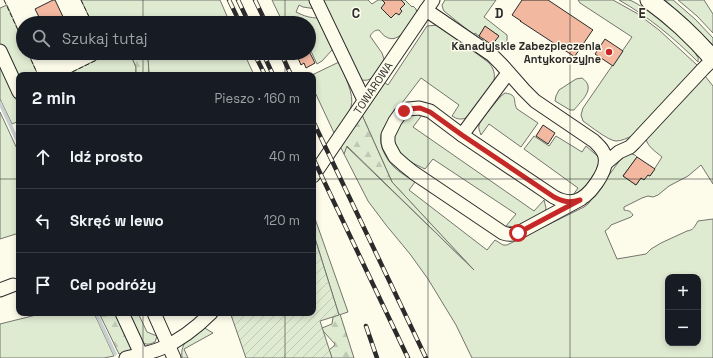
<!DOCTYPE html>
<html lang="pl">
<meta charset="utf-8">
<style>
body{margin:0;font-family:"Space Grotesk",sans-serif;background:#20242c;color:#f1f3f6}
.controls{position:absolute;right:12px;bottom:12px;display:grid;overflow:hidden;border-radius:8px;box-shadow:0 2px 6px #0003}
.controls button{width:36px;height:36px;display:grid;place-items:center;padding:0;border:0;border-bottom:1px solid #363941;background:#171b24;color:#f1f3f6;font:20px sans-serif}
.stop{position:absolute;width:12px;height:12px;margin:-9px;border:3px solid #c62828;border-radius:50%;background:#fff}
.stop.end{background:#c62828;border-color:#fff;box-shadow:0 1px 4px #0008}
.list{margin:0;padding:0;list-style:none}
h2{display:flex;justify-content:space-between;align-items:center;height:52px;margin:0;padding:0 16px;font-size:17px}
h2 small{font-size:13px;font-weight:400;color:#9ea1a6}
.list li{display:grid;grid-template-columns:26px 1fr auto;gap:12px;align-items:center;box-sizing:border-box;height:64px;padding:0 16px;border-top:1px solid #363941}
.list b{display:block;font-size:15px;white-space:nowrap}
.list em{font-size:13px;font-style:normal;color:#9ea1a6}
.icon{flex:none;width:22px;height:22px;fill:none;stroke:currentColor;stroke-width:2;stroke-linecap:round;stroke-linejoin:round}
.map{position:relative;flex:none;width:713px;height:358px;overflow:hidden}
.search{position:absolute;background:#171b24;box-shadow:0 2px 6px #0003;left:16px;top:16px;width:300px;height:44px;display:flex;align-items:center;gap:10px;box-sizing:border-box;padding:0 14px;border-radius:22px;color:#9ea1a6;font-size:15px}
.panel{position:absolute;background:#171b24;box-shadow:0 2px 6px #0003;left:16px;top:72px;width:300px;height:244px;border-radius:8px}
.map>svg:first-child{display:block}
.green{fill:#deebd1;stroke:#74746e;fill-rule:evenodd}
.forest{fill:url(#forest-firs);stroke:#74746e}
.garden{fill:url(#garden-furrows);stroke:#74746e}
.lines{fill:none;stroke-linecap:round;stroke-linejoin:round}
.stream{stroke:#c7d0d0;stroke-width:3.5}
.building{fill:#f2b8a0;stroke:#2b2b2b}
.minor-casing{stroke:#2b2b2b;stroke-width:15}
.major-casing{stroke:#2b2b2b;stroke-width:19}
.minor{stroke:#fdfbea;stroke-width:13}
.major{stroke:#fdfbea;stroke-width:17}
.rail-casing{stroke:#2b2b2b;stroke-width:4.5}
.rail{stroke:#fdfbea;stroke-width:3;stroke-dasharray:9;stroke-linecap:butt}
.fence{stroke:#2b2b2b;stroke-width:1;stroke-dasharray:5 2;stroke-linecap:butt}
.route{stroke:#c62828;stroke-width:5}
.grid{fill:none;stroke:#2b2b2b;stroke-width:1;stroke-opacity:0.55}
.poi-dot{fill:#c62828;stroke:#fdfbea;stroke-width:1.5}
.labels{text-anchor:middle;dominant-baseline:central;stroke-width:3;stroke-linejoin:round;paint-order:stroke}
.poi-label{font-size:11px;font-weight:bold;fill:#2b2b2b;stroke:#fdfbea;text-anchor:end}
.street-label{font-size:11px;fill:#2b2b2b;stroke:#fdfbea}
.grid-label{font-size:13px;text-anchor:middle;font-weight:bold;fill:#2b2b2b;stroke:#fdfbea;stroke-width:3;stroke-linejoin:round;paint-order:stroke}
</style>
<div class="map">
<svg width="713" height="358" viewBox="0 0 713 358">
<defs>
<pattern id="forest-firs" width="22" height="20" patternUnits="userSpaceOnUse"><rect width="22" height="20" fill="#deebd1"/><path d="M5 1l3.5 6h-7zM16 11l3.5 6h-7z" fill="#bfcab4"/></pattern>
<pattern id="garden-furrows" width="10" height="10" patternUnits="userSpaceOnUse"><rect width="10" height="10" fill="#deebd1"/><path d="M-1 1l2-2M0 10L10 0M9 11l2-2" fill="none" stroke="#bfcab4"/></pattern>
</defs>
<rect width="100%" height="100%" fill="#fdfbea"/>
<g class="green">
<polygon points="81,0 220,0 230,23 92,23"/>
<path d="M272 0H313L316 9 303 7 299 5 296 12C304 16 310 18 319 18L333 49 322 61 317 64 309 47V23H283Z"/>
<path d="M322 0H368L372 4 378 0H405L412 7 413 6 416 9 417 13C408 27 395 52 379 30 374 30 372 33 370 36L382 53 384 59C382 64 375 77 370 79 367 81 363 80 360 80Z"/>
<path d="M445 0H496L484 17 507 35C508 43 504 48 497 49L492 45 498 35 485 27 479 36 475 33 474 35 444 11 443 9 442 5Z"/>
<path d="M578 0H613L638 14 659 30 697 65 691 73 632 136C627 138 622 141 616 141 609 141 590 126 583 121L581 115 583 108 632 37 580 3Z"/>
<path d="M619 0C622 0 626 0 629 0 640 2 692 45 697 56 699 58 698 59 698 62 674 38 649 17 619 0Z"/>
<polygon points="665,0 673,0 695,19 713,38 713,45 691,23"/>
<polygon points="678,0 704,0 713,14 713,33 697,16"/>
<polygon points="7,5 23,41 23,53 28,53 38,75 19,75 19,86 0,45 0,8"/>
<path d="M438 25 488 62C494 68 496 75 493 84L466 118C460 120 457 119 452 116L459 105 421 78 386 124C384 127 382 131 381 135 379 146 386 159 394 167 400 173 408 177 415 182L409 190 487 250 495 240 503 245H507L584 207 588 204 620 160 629 153 635 155 637 157 623 176 636 185 641 178 648 175 650 176 662 157C655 151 648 147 646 139L705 76 713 86V184L701 165 688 176 669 186 658 195 653 197 648 196 642 198 624 207V210C628 211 630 210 633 215L631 217 611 225 609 228 605 231 617 259 646 254 651 249 661 243 687 231C694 230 694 227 698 221L713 219V358H472L456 325 428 279 410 254 386 225 368 201 344 154 346 146 466 262 392 182 362 115 384 82 388 85 427 26ZM668 277H698V343H668Z"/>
<polygon points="106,53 139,53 137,53 132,58 136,67 136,75 66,75 106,55"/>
<polygon points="144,53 244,53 254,75 149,75 148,60"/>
<path d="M339 62C344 74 355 95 351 107 348 117 340 126 335 135L313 88 312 75Z"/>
<polygon points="0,66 16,99 19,108 19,121 12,124 0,99"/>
<path d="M582 78C597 88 581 101 574 110H570L555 101 556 96 559 90 576 79Z"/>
<path d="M505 93C519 95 512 101 517 109L538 123 521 147 489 124 481 135C480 132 478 128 479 125 480 120 497 101 501 96Z"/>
<polygon points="0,112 19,153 19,233 0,239"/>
<path d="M413 113 422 115 413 127 534 211 544 200 546 208 545 213 516 227 506 226 516 214 433 159 425 169C406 160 402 158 392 139 397 128 403 118 413 113Z"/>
<polygon points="534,136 549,146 556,136 582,152 586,146 602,160 600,167 579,195 573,195 578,188 524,149"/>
<polygon points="313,213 348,312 339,315 313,232"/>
<polygon points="44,313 94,313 114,356 104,358 0,358 0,324"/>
<path d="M127 313H138L147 332 157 336 155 342C152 343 149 345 146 344 138 342 131 320 127 313Z"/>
<path d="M203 327 213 333 184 349 188 358H182C180 341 191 337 203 327Z"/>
</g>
<g class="forest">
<path d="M137 53H144C150 59 148 67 149 75H136V67L132 58Z"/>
<polygon points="362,115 392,182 474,270 347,146 344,154 340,146"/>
<polygon points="99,313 116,313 135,350 119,354"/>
<polygon points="340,314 354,358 332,358 329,350 334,346 335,344 323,331 322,328 332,324 333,317"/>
</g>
<polygon class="garden" points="313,232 339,315 320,321 332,358 246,358 231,315 233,313 313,313"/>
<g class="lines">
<g class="stream">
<polyline points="0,103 19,144"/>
<polyline points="96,313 115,354"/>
</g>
</g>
<g class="building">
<polygon points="53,0 55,0 66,23 42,23 35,9"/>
<polygon points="382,0 401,0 405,4 400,9 402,11 399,15 396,13 391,18 381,8 385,3"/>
<polygon points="522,0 548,0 593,30 592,31 575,56 575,57 520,21 521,21 512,15"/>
<polygon points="485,26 499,36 492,45 479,36"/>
<polygon points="605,39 623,51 613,66 595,54"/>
<polygon points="309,51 315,63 306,68 304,63 301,65 298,58 301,56 299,53 309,53"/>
<polygon points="543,125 555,133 548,144 536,136"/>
<polygon points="637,157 655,169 650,176 648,175 644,180 641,178 636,185 623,176"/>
</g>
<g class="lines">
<defs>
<g id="minor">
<polyline points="316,0 364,100"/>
<path d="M426 10 492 55 501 64 524 90 535 101 594 141C599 146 604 150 605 157 608 171 589 198 575 201 567 203 561 201 554 197L462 135 430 111 419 108 408 109 404 111 400 114 395 121 388 135V142L389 146 395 157 404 165 414 173 503 233C509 235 512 235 518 233L581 199"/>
<polyline points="0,51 19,92"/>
<polyline points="462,135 508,73"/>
<polyline points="606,163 619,152 630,147 634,143 703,69 713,59"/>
<polyline points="313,176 433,0"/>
<polyline points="0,290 13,285"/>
<polyline points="122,313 141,354"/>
<polyline points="154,313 174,358"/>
<path d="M126 358C138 355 151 353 162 348 181 340 197 327 211 313"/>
</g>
<path id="major" d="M649 0C674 18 693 36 713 59"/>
</defs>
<use href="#minor" class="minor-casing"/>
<use href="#major" class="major-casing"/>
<use href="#minor" class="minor"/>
<use href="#major" class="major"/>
<defs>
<g id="rail">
<polyline points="229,0 240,23"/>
<polyline points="238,0 249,23"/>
<polyline points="255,0 266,23"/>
<polyline points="254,53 265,75"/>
<polyline points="263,53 273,75"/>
<polyline points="281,53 291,75"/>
<polyline points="313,121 426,358"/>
<polyline points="313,158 408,358"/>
<polyline points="366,326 377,358"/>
</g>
</defs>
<use href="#rail" class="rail-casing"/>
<use href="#rail" class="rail"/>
<g class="fence">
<polyline points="4,0 23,41"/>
<polyline points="81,0 92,23"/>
<polyline points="28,53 38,75"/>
<polyline points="66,75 107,55 106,53"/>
</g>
</g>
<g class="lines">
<path class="route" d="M404 111 408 109 420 108 430 112 462 135 554 197C564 202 569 203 580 200L518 233"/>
</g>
<path class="grid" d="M143 0V23M285 0V23M428 0V358M570 0V358M143 53V75M285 53V75M0 179H19M313 179H713M143 313V358M285 313V358"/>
<circle class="poi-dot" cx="609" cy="52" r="4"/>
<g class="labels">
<g class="poi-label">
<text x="601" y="46">Kanadyjskie Zabezpieczenia<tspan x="601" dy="13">Antykorozyjne</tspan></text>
</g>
<g class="street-label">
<text transform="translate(373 88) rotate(-56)">TOWAROWA</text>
</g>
</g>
<g class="grid-label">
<text x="356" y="18">C</text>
<text x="499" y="18">D</text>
<text x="642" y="18">E</text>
</g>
</svg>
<div class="controls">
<button>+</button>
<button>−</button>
</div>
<div class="stop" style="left:518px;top:233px"></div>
<div class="stop end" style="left:404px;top:111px"></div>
<div class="search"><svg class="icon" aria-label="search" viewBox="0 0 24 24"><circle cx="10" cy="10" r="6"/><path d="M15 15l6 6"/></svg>Szukaj tutaj</div>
<section class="panel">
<h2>2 min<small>Pieszo · 160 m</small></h2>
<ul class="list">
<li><svg class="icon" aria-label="ahead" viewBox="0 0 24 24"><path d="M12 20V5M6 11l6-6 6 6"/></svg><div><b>Idź prosto</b></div><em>40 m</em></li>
<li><svg class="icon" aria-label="left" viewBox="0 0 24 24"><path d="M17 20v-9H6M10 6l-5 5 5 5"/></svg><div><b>Skręć w lewo</b></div><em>120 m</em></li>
<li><svg class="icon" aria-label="arrive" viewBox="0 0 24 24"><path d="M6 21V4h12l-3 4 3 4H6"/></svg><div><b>Cel podróży</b></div></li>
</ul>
</section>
</div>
